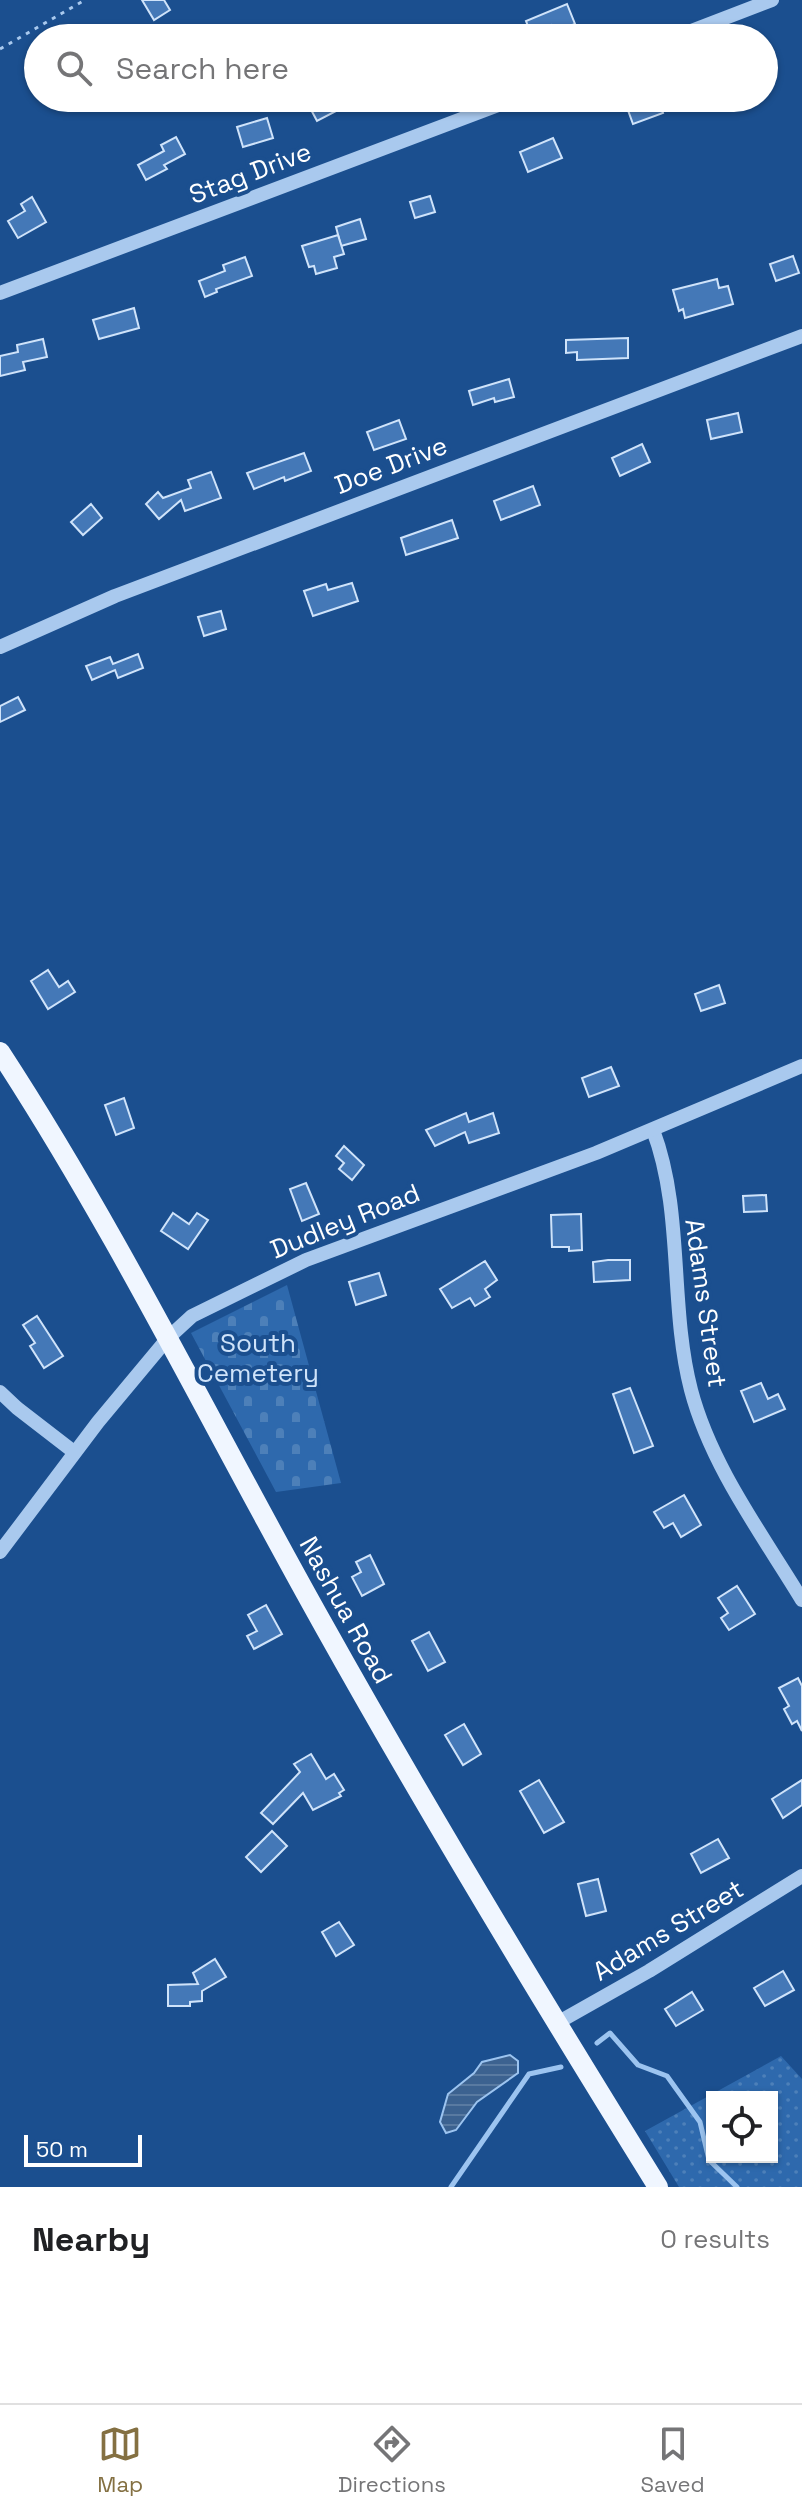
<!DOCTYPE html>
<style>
body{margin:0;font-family:"Space Grotesk",sans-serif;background:#f2f2f2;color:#202124}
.controls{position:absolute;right:24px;bottom:24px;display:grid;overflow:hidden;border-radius:0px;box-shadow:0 2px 6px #0004}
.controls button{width:72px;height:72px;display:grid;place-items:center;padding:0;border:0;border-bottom:2px solid #e0e0e0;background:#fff;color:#202124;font:40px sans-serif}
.scale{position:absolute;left:24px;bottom:20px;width:118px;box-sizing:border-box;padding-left:8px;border:4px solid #fff;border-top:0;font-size:22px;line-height:28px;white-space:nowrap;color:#fff;-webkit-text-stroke:6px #1b4f8f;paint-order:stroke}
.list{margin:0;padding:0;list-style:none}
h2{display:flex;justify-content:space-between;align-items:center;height:104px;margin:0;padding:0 32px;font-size:34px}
h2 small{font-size:26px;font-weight:400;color:#757577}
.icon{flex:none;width:44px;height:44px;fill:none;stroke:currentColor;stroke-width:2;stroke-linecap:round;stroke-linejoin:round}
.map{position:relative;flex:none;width:802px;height:2187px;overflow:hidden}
.search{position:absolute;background:#fff;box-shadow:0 2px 6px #0004;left:24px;right:24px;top:24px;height:88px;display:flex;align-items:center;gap:20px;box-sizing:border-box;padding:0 28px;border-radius:44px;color:#757577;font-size:30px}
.sheet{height:216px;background:#fff}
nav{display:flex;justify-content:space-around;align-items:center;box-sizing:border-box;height:112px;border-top:2px solid #e0e0e0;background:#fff;font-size:22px;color:#757577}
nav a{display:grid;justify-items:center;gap:4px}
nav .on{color:#847042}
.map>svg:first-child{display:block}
.green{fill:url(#green-dots);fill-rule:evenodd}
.cemetery{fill:url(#cemetery-stones)}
.water{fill:url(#water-rules);stroke:#9cc4f0;stroke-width:2}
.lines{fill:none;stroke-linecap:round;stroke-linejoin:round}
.stream{stroke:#9cc4f0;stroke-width:5}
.building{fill:#4478b7;stroke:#cfe3fa;stroke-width:2}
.path{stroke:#a9c9ee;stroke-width:3;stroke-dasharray:4 6;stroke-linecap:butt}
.minor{stroke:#a9c9ee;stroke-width:14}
.major{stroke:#f0f6ff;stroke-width:20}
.labels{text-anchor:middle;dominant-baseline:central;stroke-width:8;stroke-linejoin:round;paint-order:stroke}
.street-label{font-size:26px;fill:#fff;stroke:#1b4f8f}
.park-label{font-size:26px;fill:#cfe3fa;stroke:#1b4f8f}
</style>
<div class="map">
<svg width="802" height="2187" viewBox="0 0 802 2187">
<defs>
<pattern id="green-dots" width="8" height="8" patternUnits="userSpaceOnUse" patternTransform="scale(2)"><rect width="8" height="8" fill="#2e69ad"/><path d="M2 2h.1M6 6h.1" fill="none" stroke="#4d80b9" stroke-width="1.8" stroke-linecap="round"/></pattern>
<pattern id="cemetery-stones" width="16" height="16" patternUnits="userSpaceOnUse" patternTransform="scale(2)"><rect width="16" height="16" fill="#2e69ad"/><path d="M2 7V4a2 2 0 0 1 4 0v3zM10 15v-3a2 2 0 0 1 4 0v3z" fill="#4d80b9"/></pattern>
<pattern id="water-rules" width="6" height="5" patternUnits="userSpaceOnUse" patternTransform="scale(2)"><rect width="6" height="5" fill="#3c6290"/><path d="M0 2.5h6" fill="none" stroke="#597aa1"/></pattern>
</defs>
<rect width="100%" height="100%" fill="#1b4f8f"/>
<path class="green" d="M781 2056 802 2079V2187H679L645 2131ZM712 2097H772V2157H712Z"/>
<polygon class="cemetery" points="287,1285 341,1483 276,1492 191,1333"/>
<polygon class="water" points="510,2055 518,2061 518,2073 477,2102 456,2130 446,2133 440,2122 448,2094 474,2073 482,2062"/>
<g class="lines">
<g class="stream">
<polyline points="597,2043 610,2033 638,2065 667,2076 700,2122 709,2160 737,2187"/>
<polyline points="451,2187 529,2074 561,2067"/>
</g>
</g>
<g class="building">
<polygon points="142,0 164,0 170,10 154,20"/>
<polygon points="567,4 575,24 554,32 551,25 531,34 526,21"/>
<polygon points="318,98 361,98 317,121 308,104"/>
<polygon points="636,98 657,98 663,113 633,124 625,102"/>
<polygon points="267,118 273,138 243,147 237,127"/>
<polygon points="176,137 185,154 164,165 167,169 146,180 138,165 164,151 161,145"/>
<polygon points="553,138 562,158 528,172 520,152"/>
<polygon points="430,196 435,212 415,218 410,202"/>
<polygon points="32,197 46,222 18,238 8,221 25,211 21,204"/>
<polygon points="360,219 366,239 341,246 336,227"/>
<polygon points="338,235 344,254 334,257 337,268 316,274 314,266 309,267 302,246"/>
<polygon points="793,256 799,273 776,281 770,264"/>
<polygon points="245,257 252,276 216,289 217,292 205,297 199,281 225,271 223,265"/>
<polygon points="717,279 719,288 728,286 733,304 685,318 683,309 679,311 673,290"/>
<polygon points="134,308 139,328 99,339 93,320"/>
<polygon points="628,338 628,358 577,360 577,352 566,353 566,340"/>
<polygon points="43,339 47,357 23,362 25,370 0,376 0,356 18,352 17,345"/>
<polygon points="509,379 514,397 495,402 494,398 473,405 469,391"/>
<polygon points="738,413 742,432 711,439 707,420"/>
<polygon points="399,420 406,439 374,450 367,432"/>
<polygon points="642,444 650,462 620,476 612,458"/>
<polygon points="304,453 311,471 285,481 284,477 254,489 247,473"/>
<polygon points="211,472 221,498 185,511 181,500 159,519 146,504 158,492 163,498 191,488 188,480"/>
<polygon points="533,486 540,505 501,520 494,501"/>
<polygon points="91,504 102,518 83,535 71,522"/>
<polygon points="452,520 458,538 406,555 401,538"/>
<polygon points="352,583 358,601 313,616 304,591 326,584 328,590"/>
<polygon points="221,611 226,629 204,636 198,617"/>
<polygon points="138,654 143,668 118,678 115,670 92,680 86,666 110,657 113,664"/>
<polygon points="18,697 25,710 0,722 0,706"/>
<polygon points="48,970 59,987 68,981 75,992 48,1009 31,981"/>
<polygon points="719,985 725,1003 701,1011 695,994"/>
<polygon points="611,1067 619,1086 589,1097 582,1078"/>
<polygon points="124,1098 134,1128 116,1135 105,1105"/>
<polygon points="466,1113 469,1122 493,1113 499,1133 469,1143 465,1132 435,1146 426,1130"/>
<polygon points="344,1146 364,1165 352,1180 339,1169 344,1163 336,1156"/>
<polygon points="306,1183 319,1214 302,1221 290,1189"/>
<polygon points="766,1195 767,1211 744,1212 743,1196"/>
<polygon points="173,1213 189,1224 197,1213 208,1220 188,1249 161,1231"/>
<polygon points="581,1214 582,1250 569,1251 569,1247 552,1247 551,1215"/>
<polygon points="608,1260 630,1260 630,1280 594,1282 593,1262"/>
<polygon points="485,1261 497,1280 485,1289 490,1297 475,1306 470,1298 452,1308 440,1289"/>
<polygon points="379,1273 386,1295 356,1305 349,1282"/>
<polygon points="37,1316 63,1356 44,1368 30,1346 35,1343 23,1325"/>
<polygon points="761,1383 768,1399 778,1394 785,1409 754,1422 741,1391"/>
<polygon points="630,1388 653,1446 634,1453 613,1394"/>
<polygon points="684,1495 701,1525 681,1537 673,1523 664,1528 654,1512"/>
<polygon points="370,1555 384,1584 362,1596 352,1577 361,1572 356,1562"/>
<polygon points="737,1586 755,1614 729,1630 721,1618 728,1613 718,1598"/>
<polygon points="266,1605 282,1634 254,1649 247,1636 257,1631 248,1615"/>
<polygon points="429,1632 445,1662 428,1671 412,1641"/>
<polygon points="798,1678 802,1686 802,1731 797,1721 792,1724 784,1709 789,1706 779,1688"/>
<polygon points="464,1724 481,1754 463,1765 445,1735"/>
<polygon points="311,1754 326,1779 334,1774 344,1790 339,1793 341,1796 313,1810 303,1793 273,1824 261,1813 300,1772 294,1764"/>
<polygon points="539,1780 564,1822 544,1833 520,1791"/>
<polygon points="802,1780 802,1805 783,1818 772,1799"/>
<polygon points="272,1831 287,1846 261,1872 246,1857"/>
<polygon points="718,1839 729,1858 701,1873 691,1854"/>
<polygon points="598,1879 606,1911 586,1916 578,1884"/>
<polygon points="339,1922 354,1945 336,1956 322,1932"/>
<polygon points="215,1959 226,1977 202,1991 202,2001 190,2002 190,2006 168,2006 168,1985 198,1984 193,1973"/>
<polygon points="783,1971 794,1990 765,2006 754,1988"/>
<polygon points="692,1992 703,2010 676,2026 665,2009"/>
</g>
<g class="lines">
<polyline class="path" points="0,49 85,0"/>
<g class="minor">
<polyline points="673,38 772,0"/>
<polyline points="0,293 517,98"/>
<polyline points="0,647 115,596 802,336"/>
<path d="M653 1130C684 1212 669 1305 691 1390 711 1466 762 1534 802 1600"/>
<polyline points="0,1392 17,1408 74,1452"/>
<polyline points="0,1552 98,1422 168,1338 192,1316 306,1260 596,1153 802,1066"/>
<polyline points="557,2023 649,1971 802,1876"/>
</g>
<path class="major" d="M0 1052C120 1236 216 1434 324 1626 430 1816 543 2002 658 2187"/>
</g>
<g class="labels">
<g class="street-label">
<text transform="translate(250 173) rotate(-21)">Stag Drive</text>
<text transform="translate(391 465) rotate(-21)">Doe Drive</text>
<text transform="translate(345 1221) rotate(-22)">Dudley Road</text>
<text transform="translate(706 1303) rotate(82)">Adams Street</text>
<text transform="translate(346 1610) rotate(61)">Nashua Road</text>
<text transform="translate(668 1930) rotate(-31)">Adams Street</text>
</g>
<g class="park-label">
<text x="258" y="1343">South<tspan x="258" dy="30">Cemetery</tspan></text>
</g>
</g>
</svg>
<div class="controls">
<button><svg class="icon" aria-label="locate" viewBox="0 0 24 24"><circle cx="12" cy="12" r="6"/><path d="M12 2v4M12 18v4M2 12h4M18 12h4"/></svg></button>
</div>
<div class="scale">50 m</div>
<div class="search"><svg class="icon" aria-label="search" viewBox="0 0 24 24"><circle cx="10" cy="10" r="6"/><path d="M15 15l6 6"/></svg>Search here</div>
</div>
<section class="sheet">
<h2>Nearby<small>0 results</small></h2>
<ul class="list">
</ul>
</section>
<nav>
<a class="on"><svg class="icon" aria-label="map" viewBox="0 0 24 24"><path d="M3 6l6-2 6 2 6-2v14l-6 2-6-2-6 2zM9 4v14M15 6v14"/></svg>Map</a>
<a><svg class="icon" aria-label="directions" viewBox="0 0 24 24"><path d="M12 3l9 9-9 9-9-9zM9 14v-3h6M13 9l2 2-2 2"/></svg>Directions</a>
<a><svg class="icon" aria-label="saved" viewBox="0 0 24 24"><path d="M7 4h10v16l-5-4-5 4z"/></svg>Saved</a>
</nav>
